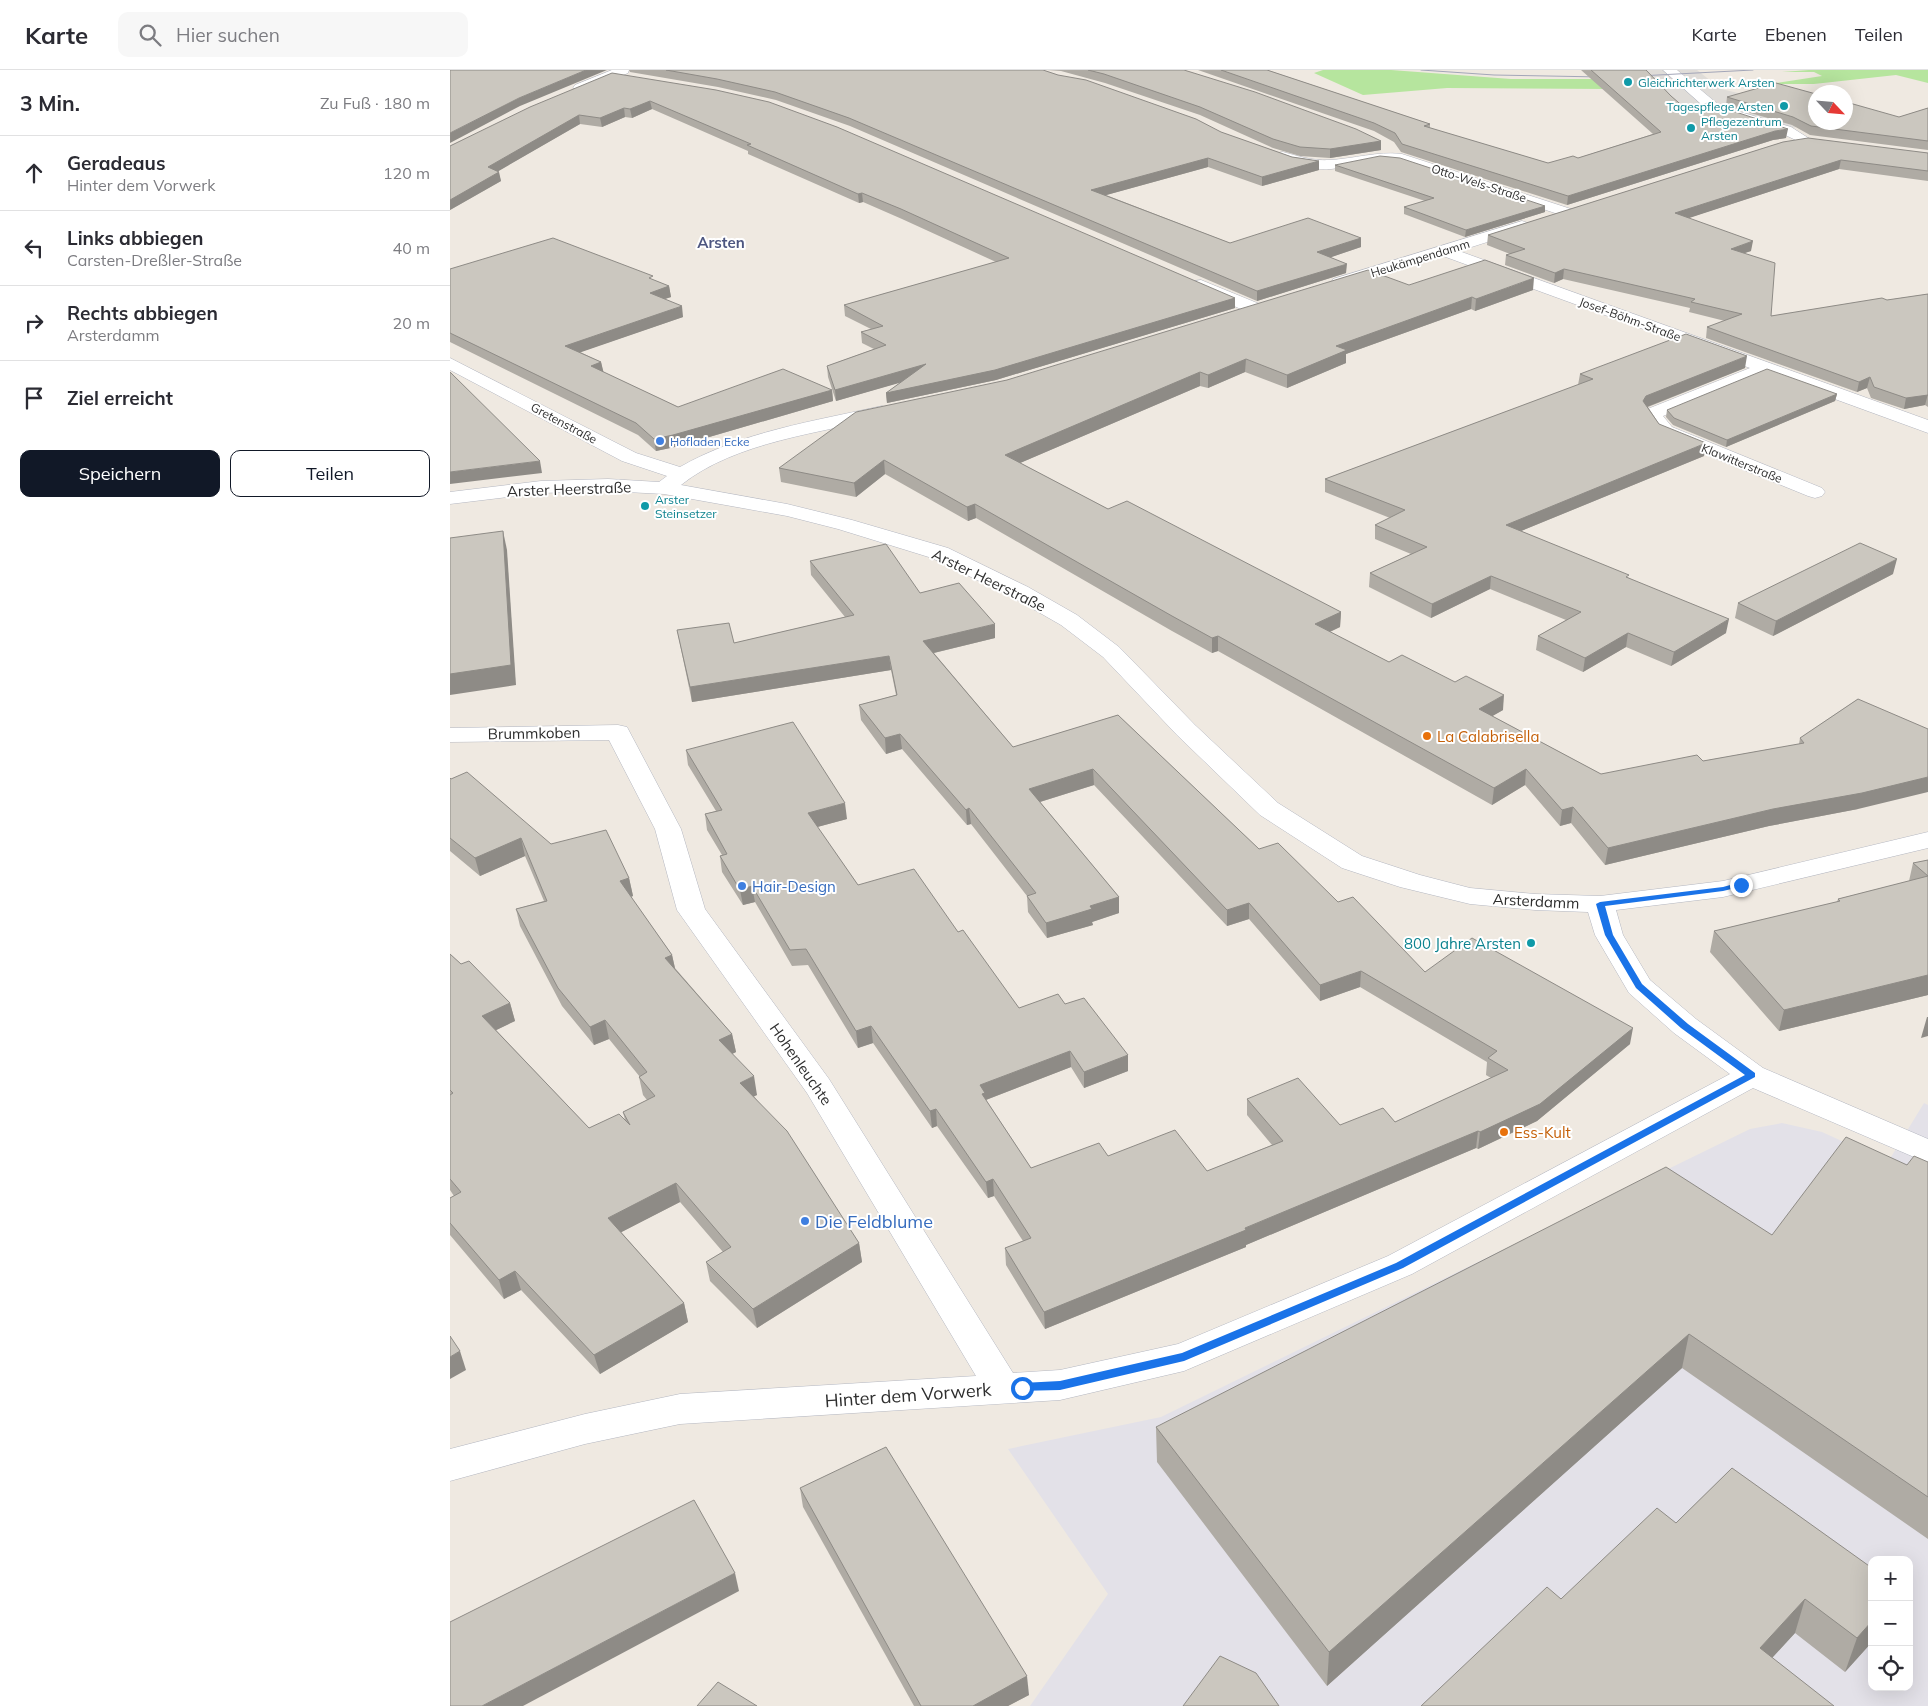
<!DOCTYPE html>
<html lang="de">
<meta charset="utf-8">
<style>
body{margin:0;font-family:Mulish,sans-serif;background:#f7f7f7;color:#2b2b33}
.controls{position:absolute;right:15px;bottom:15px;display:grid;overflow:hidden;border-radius:10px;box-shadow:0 5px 20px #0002}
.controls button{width:45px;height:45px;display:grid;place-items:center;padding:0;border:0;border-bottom:1px solid #e1e1e2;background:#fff;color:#2b2b33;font:25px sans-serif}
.compass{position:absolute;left:1358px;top:15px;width:45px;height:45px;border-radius:50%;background:#fff;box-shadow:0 5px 20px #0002;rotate:116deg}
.stop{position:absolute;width:15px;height:15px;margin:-11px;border:4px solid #1a73e8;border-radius:50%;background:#fff}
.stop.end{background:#1a73e8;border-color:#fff;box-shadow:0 1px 5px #0008}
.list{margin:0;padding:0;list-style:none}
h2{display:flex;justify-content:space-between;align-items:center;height:65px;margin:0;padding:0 20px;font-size:21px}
h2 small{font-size:16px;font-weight:400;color:#7c7c81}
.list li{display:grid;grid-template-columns:32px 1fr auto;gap:15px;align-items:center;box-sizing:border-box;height:75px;padding:0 20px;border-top:1px solid #e1e1e2}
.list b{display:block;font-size:19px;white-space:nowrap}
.list p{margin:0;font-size:16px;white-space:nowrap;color:#7c7c81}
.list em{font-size:16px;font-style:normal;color:#7c7c81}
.actions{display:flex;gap:10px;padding:15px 20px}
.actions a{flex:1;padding:11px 0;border:1px solid #111827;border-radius:10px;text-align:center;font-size:18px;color:#111827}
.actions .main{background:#111827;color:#fff}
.icon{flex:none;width:28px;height:28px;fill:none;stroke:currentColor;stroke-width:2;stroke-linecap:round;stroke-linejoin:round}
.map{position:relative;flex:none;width:1478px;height:1636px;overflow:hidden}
header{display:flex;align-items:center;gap:30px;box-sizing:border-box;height:70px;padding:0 25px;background:#fff;border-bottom:1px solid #e1e1e2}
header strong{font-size:24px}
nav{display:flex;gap:28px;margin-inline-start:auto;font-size:18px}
.search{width:350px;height:45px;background:#f7f7f7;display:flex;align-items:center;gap:12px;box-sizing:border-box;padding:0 18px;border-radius:10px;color:#7c7c81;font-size:19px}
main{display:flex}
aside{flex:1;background:#fff}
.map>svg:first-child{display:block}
.industrial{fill:#e3e1e8;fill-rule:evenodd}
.green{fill:#b6e59e}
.plaza{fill:#dfdcd8}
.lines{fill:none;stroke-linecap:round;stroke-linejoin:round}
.minor-casing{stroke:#b4b7c1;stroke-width:1}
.minor{fill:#fff;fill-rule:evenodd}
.tram{stroke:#a3a6b8;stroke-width:1}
.wall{fill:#afaba4}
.shaded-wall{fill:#8e8b86}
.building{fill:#cbc7bf;stroke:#8e8b86}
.route{fill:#1a73e8}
.culture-dot{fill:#0f9aa8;stroke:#fff;stroke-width:2}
.shop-dot{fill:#3f7fe0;stroke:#fff;stroke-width:2}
.food-dot{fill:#e8710a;stroke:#fff;stroke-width:2}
.labels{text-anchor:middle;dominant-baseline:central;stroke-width:4;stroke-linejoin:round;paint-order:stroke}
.far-culture-label{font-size:12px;fill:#0d838f;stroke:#fff;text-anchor:start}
.far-street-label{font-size:12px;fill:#2e2e2e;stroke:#fff}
.far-shop-label{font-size:12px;fill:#366cbe;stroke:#fff;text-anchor:start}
.far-quarter-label{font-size:15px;font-weight:bold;fill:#4d5680;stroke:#fff}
.street-label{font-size:15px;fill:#2e2e2e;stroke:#fff}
.food-label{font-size:15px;fill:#c56008;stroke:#fff;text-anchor:start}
.shop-label{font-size:15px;fill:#366cbe;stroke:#fff;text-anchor:start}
.culture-label{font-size:15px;fill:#0d838f;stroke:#fff;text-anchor:end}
.near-shop-label{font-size:18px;fill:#366cbe;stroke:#fff;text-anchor:start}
.near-street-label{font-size:18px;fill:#2e2e2e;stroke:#fff}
</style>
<header>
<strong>Karte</strong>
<div class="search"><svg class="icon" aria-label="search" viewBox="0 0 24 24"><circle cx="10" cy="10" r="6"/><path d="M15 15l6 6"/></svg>Hier suchen</div>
<nav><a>Karte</a><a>Ebenen</a><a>Teilen</a></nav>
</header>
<main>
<aside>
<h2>3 Min.<small>Zu Fuß · 180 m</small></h2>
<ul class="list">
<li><svg class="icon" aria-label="ahead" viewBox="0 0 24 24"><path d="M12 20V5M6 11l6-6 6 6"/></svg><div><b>Geradeaus</b><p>Hinter dem Vorwerk</p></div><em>120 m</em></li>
<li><svg class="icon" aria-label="left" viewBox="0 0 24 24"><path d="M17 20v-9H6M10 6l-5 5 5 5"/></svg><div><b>Links abbiegen</b><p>Carsten-Dreßler-Straße</p></div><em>40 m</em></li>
<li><svg class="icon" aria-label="right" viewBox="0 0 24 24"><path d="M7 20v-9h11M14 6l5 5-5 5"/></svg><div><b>Rechts abbiegen</b><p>Arsterdamm</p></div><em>20 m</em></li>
<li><svg class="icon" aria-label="arrive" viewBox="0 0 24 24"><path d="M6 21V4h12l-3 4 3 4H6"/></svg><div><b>Ziel erreicht</b></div></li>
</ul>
<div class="actions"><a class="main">Speichern</a><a>Teilen</a></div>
</aside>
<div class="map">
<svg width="1478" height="1636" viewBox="0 0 1478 1636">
<rect width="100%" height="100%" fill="#efe9e1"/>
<path class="industrial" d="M1474 1033 1478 1035V1636H580L658 1524 558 1379 711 1347 1300 1059 1332 1053 1372 1062 1438 1092ZM1422 1490H1459V1617H1422Z"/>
<g class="green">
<polygon points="873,0 941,0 1061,9 1154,9 1159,19 997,18 913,25 864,3"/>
<polygon points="1359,0 1478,0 1478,13 1446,5 1364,14 1320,14 1372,6 1364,2 1332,2"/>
</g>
<polygon class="plaza" points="1189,0 1247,0 1271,19 1305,27 1363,53 1305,67 1234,45"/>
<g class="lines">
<defs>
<g id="minor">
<polygon points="162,0 179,0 178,3 135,21 130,22 123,18 125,15"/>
<polygon points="1213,0 1227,0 1270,36 1341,57 1363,71 1356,75 1331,63 1260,42"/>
<path d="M833 82C848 86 862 91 879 90 904 89 927 81 952 84L1121 139 1124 142 1121 145H1111L950 92C926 89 904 97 881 99 863 100 845 95 828 89L826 86 828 83Z"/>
<polygon points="1072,151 1078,153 1080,156 1078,159 1009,181 1478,350 1478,363 1316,304 1213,346 1222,357 1372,418 1375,422 1372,426 1365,428 1358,426 1208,365 1193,344 1195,340 1300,298 993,186 889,218 883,217 881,213 883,209"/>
<polygon points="751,210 812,235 815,239 812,243 800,243 745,219 743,215 745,211"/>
<path d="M0 288 186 383 230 397C291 362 364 351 432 336L439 338 441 342 439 346C372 363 286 371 231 415L337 434 402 450 498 478 578 517 627 545 669 577 745 655 828 733 912 786 970 805 1020 818 1085 824 1150 826 1273 811 1478 762V778L1273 827 1166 840 1173 865 1200 910 1246 949 1313 998 1478 1069V1093L1303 1018 962 1204 734 1301 610 1330 230 1354 135 1374 0 1411V1379L135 1344 230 1324 526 1306 357 1023 227 840 205 759 159 670 0 672V658L168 655 177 657 231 759 255 839 379 1009 563 1303 610 1300 728 1274 938 1186 1280 1004 1224 963 1179 923 1145 865 1138 842 1085 840 1020 834 950 817 892 798 810 745 727 665 653 587 611 555 562 527 482 488 388 459 337 446 214 424 158 421 91 423 0 434V422L91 411 158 409 209 412 217 406 172 391 0 300Z"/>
</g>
</defs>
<use href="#minor" class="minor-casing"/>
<use href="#minor" class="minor"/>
<g class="tram">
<polyline points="971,0 1044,5 1151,7"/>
<polyline points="1189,6 1303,0"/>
</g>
</g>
<g class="wall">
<polygon points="179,0 593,0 842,87 869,91 869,100 812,116 758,97 656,125 780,173 911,168 911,177 881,187 896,203 807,231 400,56 326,30 268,17 180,2"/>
<polygon points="597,0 734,0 931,71 931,80 880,88 850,86 823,78 750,45 655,13 611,1"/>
<polygon points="748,0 817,0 980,54 980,58 1098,93 1128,88 1203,64 1131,0 1196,0 1221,26 1236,39 1336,68 1323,70 1117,135 951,82 944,72 924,61"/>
<polygon points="162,3 785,228 785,238 546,310 437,333 436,323 451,312 386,331 378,307 377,296 424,279 412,273 411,262 421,259 395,246 394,235 546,192 452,149 413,132 409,133 298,84 298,81 202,39 182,48 175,47 152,57 130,54 48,101 51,111 0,140 0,76"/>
<polygon points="1277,27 1449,47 1478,38 1478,80 1360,65 1342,55 1276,36"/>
<polygon points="1333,72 1478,83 1478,111 1389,99 1238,148 1301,181 1294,183 1321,246 1437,230 1478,224 1478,337 1475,335 1454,339 1421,328 1417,318 1407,322 1256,268 1257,257 1275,251 1239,242 1240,238 1113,209 1104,213 1055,195 1056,185 1060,184 1037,175 1038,165"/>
<polygon points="885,95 1095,136 1095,142 1015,167 954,144 954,137 975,131 885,101"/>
<polygon points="0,199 203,210 219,216 221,227 215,229 233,247 130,282 151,292 153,302 228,337 382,320 383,331 225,377 206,381 188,365 0,272"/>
<polygon points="959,215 1083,220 1025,241 1021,239 896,284 896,293 837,318 795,302 758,318 750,316 570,393 658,439 891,542 890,557 880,562 939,592 1053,640 1042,646 1151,704 1253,691 1349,674 1350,668 1408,629 1408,739 1319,756 1155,795 1121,753 1110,756 1075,715 1042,735 768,581 762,583 722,561 526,448 518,451 435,404 406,427 331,412 329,398 557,310"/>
<polygon points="1295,298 1198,337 1209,354 1254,386 1071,461 1179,508 1276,563 1221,596 1176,577 1133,602 1086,580 1088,566 1116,550 1040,519 981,548 919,517 920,503 961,484 925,469 925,455 940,448 875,422 875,409 1128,315 1130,304"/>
<polygon points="1387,324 1385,331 1276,377 1223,355 1216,347 1217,340"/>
<polygon points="360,491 470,523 545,568 484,583 563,677 668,645 809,779 888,832 975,902 1180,974 1087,1051 1028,1079 1026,1078 796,1175 796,1177 595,1259 556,1195 555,1178 573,1171 544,1126 538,1128 487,1056 482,1058 423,973 408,978 358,895 342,896 305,832 293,835 272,802 270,786 272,785 257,760 255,744 266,741 238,695 236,680 397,749 367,757 408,815 508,862 569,938 615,934 678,1001 634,1018 621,997 536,1030 581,1098 658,1086 757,1101 822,1075 797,1045 797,1029 890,1055 945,1052 1041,1008 1036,1005 1037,992 910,917 870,931 799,849 777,856 644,715 590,732 669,827 669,843 642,852 643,855 597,868 578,842 577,826 521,754 517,755 452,679 436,684 411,650 409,635 446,625 441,600 242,632 227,560 284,573 395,547 361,505"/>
<polygon points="1443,504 1323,566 1285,548 1288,533"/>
<polygon points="0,708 101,774 179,808 183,826 181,827 222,885 225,898 282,964 286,982 282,984 307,1025 304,1026 409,1173 412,1192 307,1258 260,1211 256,1192 273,1182 230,1132 171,1162 234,1233 238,1252 150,1304 71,1220 54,1229 0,1165 0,1128 4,1126 0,1120 0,884 11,894 60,933 65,951 46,960 139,1058 175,1050 173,1042 197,1030 193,1025 189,1007 190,1007 159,969 144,975 112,936 70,856 66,839 94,831 75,786 30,806 0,781"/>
<polygon points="1478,790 1478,925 1329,961 1260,882 1264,861 1387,832 1388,829 1459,811 1463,793"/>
<polygon points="1478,1092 1478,1469 1232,1298 877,1616 707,1392 706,1357 1322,1165 1457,1095"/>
<polygon points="1282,1398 1422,1572 1395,1602 1345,1563 1322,1588 1111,1529 1226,1453"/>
<polygon points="350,1418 579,1625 558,1636 464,1636 353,1437"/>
</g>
<g class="shaded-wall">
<polygon points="136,0 157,0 70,36 0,73 0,63 69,28"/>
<polygon points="200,31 202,39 182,48 180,39"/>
<polygon points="174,38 175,47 152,57 150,48"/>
<polygon points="129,45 130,54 40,106 38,97"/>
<polygon points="1338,59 1336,68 1323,70 1117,135 1118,126 1325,61"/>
<polygon points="931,71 931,80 880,88 880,79"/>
<polygon points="758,88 758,97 642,129 641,120"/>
<polygon points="1391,90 1389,99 1224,153 1225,143"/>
<polygon points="869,91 869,100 812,116 812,107"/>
<polygon points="49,102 51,111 0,140 0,130"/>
<polygon points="412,123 413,132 409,133 408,124"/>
<polygon points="1095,136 1095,142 1015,167 1016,160"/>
<polygon points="911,168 911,177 867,192 867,182"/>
<polygon points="1303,171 1301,181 1280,188 1281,179"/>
<polygon points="897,194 896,203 807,231 807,221"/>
<polygon points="1114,199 1113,209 1104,213 1105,203"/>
<polygon points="1084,208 1083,220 1025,241 1026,229"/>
<polygon points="219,216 221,227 202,233 200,223"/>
<polygon points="1022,227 1021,239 896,284 896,293 837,318 837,305 886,276"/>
<polygon points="785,228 785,238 546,310 437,333 436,323"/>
<polygon points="232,236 233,247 117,287 115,276"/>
<polygon points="1297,286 1295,298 1194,338 1193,331 1196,326"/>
<polygon points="796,289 795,302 758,318 758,305"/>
<polygon points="151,292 154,304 141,296"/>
<polygon points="476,294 477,305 386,331 385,320"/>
<polygon points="750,302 750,316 556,399 555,385"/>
<polygon points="1420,307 1417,318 1407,322 1409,312"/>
<polygon points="382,320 383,331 225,377 206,381 204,369"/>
<polygon points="1387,324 1385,331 1276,377 1277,370"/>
<polygon points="1478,324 1475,335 1454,339 1456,328"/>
<polygon points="1256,373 1254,386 1054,468 1056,455"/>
<polygon points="434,390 435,404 406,427 404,413"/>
<polygon points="90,391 92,403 0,414 0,402"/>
<polygon points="525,434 526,448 518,451 517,437"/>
<polygon points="53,461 57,480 66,615 0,625 0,604"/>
<polygon points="1447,489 1443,504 1323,566 1326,551"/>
<polygon points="1041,506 1040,519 981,548 982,534"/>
<polygon points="891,542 890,557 864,569 865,554"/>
<polygon points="1279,549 1276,563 1221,596 1224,582"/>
<polygon points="545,554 545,568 475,585 473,571"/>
<polygon points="1178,563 1176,577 1133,602 1135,588"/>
<polygon points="768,566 768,581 762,583 762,568"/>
<polygon points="439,586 441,600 242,632 240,617"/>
<polygon points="1054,625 1053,640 1027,655 1029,639"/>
<polygon points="450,664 452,679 436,684 435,668"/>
<polygon points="643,699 644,715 580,735 579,719"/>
<polygon points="1076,699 1075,715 1042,735 1044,718"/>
<polygon points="1478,707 1478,722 1408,739 1319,756 1155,795 1158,778 1323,739"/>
<polygon points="395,733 397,749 360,759 358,743"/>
<polygon points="1123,737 1121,753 1110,756 1112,740"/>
<polygon points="519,738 521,754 517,755 516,740"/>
<polygon points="71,768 75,786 30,806 25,788"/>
<polygon points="179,808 183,826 173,829 170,811"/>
<polygon points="302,816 305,832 293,835 290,820"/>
<polygon points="669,827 669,843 642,852 643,855 597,868 596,853 640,836"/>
<polygon points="799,833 799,849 777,856 777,840"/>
<polygon points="222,885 226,903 215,888"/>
<polygon points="911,901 910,917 870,931 870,915"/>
<polygon points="1478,905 1478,925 1329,961 1334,940"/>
<polygon points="60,933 65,951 38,964 32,946"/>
<polygon points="1477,947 1478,947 1478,966 1471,968"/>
<polygon points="155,950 159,969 144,975 140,957"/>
<polygon points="421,956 423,973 408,978 406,961"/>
<polygon points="1183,958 1180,974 1087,1051 1028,1079 1030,1062"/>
<polygon points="282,964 286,982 272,989 269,970"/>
<polygon points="620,981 621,997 533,1031 530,1015"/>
<polygon points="678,985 678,1001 634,1018 634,1002"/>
<polygon points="304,1006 307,1025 294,1031 290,1013"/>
<polygon points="486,1039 487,1056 482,1058 480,1041"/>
<polygon points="1028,1061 1026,1078 796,1175 796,1177 595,1259 594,1242"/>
<polygon points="543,1109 544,1126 538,1128 536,1112"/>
<polygon points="226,1113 230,1132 162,1167 158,1148"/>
<polygon points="409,1173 412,1192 307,1258 303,1239"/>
<polygon points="65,1201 71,1220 54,1229 49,1210"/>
<polygon points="234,1233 238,1252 150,1304 144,1285"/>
<polygon points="1239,1264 1232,1298 877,1616 879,1582"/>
<polygon points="10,1281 16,1300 0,1309 0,1287"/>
<polygon points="285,1503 289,1521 73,1636 32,1636"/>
<polygon points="1355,1529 1345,1563 1300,1612 1310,1578"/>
<polygon points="1422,1551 1422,1572 1395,1602 1407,1568"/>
<polygon points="577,1606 579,1625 558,1636 523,1636"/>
</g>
<g class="building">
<polygon points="0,0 136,0 69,28 0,63"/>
<polygon points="216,0 593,0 608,5 636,10 746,49 771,62 842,87 869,91 812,107 758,88 641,120 780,173 858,148 911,168 867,182 897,194 807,221 399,48 325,22 267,9"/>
<polygon points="638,0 734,0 805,22 906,59 931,71 880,79 850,77 823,69 750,37 654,4"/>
<polygon points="771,0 817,0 980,54 974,56 1098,93 1123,86 1128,88 1211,62 1141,0 1196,0 1221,26 1236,39 1258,33 1338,59 1325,61 1118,126 952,74 945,63 924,53"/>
<polygon points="162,3 266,20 319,32 387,57 785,228 545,300 436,323 476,294 385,320 377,296 436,275 411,262 433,256 394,235 559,188 451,139 412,123 408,124 297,75 301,74 200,31 180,39 174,38 150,48 129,45 38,97 49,102 0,130 0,76 80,37"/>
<polygon points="1326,13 1366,24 1366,52 1396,52 1396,32 1449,47 1478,38 1478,71 1361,56 1343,47 1277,27"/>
<polygon points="1358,68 1478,83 1478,101 1391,90 1225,143 1303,171 1281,179 1325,193 1321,246 1432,228 1437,230 1478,224 1478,325 1456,328 1424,317 1420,307 1409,312 1257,257 1292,244 1241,232 1245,229 1114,199 1105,203 1056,185 1075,179 1038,165 1333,72"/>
<polygon points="930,86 950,88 1095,136 1016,160 954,137 984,128 885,95"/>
<polygon points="103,168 203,206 199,208 219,216 200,223 232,236 115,276 151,292 141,296 228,337 333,299 382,320 223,365 204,369 186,353 0,263 0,199"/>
<polygon points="1035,190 1084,208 1026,229 1022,227 886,276 897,280 837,305 796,289 758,305 750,302 555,385 658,439 677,431 891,542 865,554 939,592 952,585 1005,612 1016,606 1054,625 1029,639 1151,704 1247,685 1253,691 1354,673 1350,668 1408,629 1478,659 1478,707 1412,723 1323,739 1158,778 1123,737 1112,740 1076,699 1044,718 768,566 762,568 722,546 525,434 517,437 434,390 404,413 329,398 406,342 557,310 918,200 959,215"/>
<polygon points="1236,264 1297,286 1196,326 1193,331 1209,354 1256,373 1056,455 1179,505 1176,507 1279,549 1224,582 1178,563 1135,588 1088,566 1131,542 1041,506 982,534 920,503 977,477 925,455 955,440 875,409 1143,309 1130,304"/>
<polygon points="1317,299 1387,324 1277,370 1224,348 1217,340"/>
<polygon points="0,302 90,391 0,402"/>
<polygon points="53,461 61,595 0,604 0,468"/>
<polygon points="1410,473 1447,489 1326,551 1288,533"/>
<polygon points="436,474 470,523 509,513 545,554 473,571 563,677 668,645 809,779 828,773 888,832 903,827 975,902 1022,868 1183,958 1090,1034 1030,1062 1028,1061 795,1158 796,1160 594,1242 555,1178 581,1168 543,1109 536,1112 486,1039 480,1041 421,956 406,961 356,879 340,880 302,816 290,820 270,786 277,784 255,744 272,740 236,680 343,652 395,733 358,743 408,815 464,799 508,862 513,860 569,938 608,924 615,934 634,928 678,985 634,1002 620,981 530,1015 535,1023 532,1024 581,1098 649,1073 658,1086 725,1060 757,1101 833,1071 797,1029 848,1008 890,1055 933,1038 945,1052 1058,1000 1038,988 1047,981 911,901 870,915 799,833 777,840 643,699 579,719 669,827 640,836 642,839 596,853 577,826 586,823 519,738 516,740 450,664 435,668 409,635 447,625 439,586 240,617 227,560 279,553 284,573 404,545 360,491"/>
<polygon points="17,702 101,774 156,760 179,808 170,811 222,885 215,888 282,964 269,970 304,1006 290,1013 337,1061 409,1173 303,1239 256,1192 281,1177 226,1113 158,1148 234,1233 144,1285 65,1201 49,1210 0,1153 0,1128 11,1122 0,1109 0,1025 3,1023 0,1020 0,884 11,894 19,891 60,933 32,946 139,1058 169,1044 180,1055 173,1042 205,1026 189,1007 197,1002 155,950 140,957 108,918 66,839 97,831 71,768 25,788 0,768 0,708 1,709"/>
<polygon points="1478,790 1478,806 1463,793"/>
<polygon points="1478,806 1478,905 1334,940 1264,861 1390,831 1388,829"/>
<polygon points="1396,1067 1457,1095 1464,1086 1478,1092 1478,1427 1239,1264 879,1582 706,1357 1216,1097 1322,1165"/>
<polygon points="0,1266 10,1281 0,1287"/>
<polygon points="436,1377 577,1606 523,1636 471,1636 350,1418"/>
<polygon points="1282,1398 1422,1498 1422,1551 1407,1568 1355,1529 1310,1578 1384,1636 971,1636 1097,1517 1111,1529 1207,1438 1226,1453"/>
<polygon points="244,1430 285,1503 32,1636 0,1636 0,1552"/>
<polygon points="770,1586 806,1603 829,1636 733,1636"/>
<polygon points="268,1612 307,1636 247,1636"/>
</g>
<polygon class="route" points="1291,812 1294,813 1294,816 1273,821 1155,836 1163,865 1192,914 1238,954 1305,1003 1305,1007 953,1198 734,1291 610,1320 568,1321 567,1318 572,1313 610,1311 732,1283 946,1193 1295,1005 1231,958 1186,918 1155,865 1146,834 1150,832 1273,817"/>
<g class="culture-dot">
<circle cx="1178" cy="12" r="5"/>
<circle cx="1334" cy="36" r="5"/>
<circle cx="1241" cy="58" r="5"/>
<circle cx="195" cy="436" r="5"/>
<circle cx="1081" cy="873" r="5"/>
</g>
<g class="shop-dot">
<circle cx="210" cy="371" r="5"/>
<circle cx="292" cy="816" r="5"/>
<circle cx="355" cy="1151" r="5"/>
</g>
<g class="food-dot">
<circle cx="977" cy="666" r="5"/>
<circle cx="1054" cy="1062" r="5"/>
</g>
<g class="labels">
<g class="far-culture-label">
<text x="1188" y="12">Gleichrichterwerk Arsten</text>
<text x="1324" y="36" text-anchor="end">Tagespflege Arsten</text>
<text x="1251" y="51">Pflegezentrum<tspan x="1251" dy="14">Arsten</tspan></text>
<text x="205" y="429">Arster<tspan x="205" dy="14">Steinsetzer</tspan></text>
</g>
<g class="far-street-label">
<text transform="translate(1029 113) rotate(18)">Otto-Wels-Straße</text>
<text transform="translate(970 188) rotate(-17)">Heukämpendamm</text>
<text transform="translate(1180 249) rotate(20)">Josef-Böhm-Straße</text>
<text transform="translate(114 353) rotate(28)">Gretenstraße</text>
<text transform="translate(1292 393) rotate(22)">Klawitterstraße</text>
</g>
<g class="far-shop-label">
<text x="220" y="371">Hofladen Ecke</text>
</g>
<g class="far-quarter-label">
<text x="271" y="172">Arsten</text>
</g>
<g class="street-label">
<text transform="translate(119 419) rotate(-2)">Arster Heerstraße</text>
<text transform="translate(539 510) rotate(26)">Arster Heerstraße</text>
<text transform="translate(84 663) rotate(-1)">Brummkoben</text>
<text transform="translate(1086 831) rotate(3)">Arsterdamm</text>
<text transform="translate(351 994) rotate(55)">Hohenleuchte</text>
</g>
<g class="food-label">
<text x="987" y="666">La Calabrisella</text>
<text x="1064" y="1062">Ess-Kult</text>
</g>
<g class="shop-label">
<text x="302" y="816">Hair-Design</text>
</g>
<g class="culture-label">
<text x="1071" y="873">800 Jahre Arsten</text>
</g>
<g class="near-shop-label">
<text x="365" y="1151">Die Feldblume</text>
</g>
<g class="near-street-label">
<text transform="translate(458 1325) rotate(-4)">Hinter dem Vorwerk</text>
</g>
</g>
</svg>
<div class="controls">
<button>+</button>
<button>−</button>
<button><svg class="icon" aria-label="locate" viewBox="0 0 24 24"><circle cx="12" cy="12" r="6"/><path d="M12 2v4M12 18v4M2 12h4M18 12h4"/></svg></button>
</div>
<svg class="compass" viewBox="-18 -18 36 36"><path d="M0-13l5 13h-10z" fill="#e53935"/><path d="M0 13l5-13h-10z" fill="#7c7c81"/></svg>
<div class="stop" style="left:572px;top:1318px"></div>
<div class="stop end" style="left:1291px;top:815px"></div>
</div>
</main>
